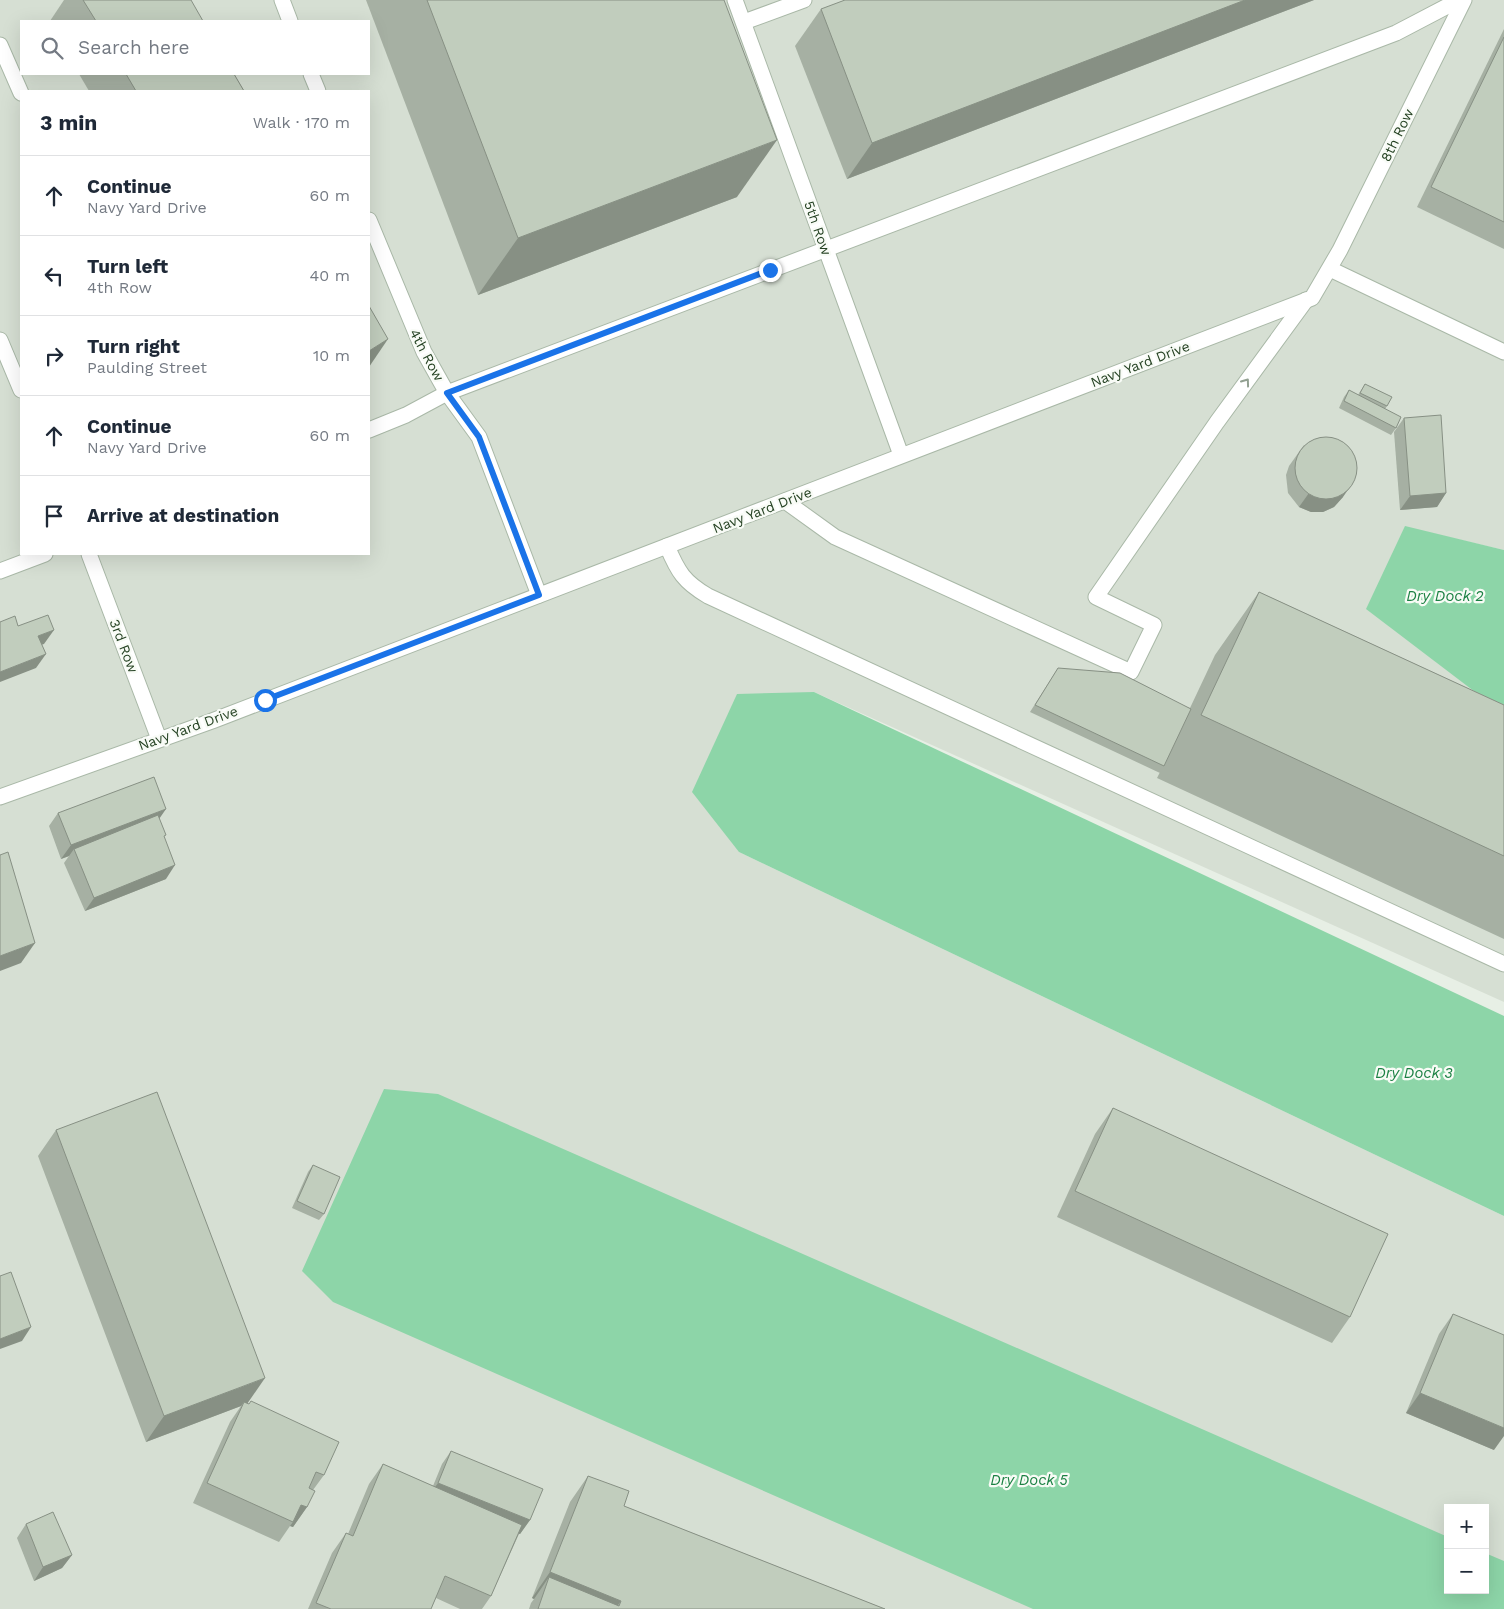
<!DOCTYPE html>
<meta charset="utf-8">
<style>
body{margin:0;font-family:"Work Sans",sans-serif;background:#f6f6f7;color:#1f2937}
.controls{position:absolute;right:15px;bottom:15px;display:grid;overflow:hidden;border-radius:0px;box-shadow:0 5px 20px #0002}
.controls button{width:45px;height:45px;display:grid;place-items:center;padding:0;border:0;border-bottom:1px solid #e0e1e3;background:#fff;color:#1f2937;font:25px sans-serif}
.stop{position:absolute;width:15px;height:15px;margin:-11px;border:4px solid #1a73e8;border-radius:50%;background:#fff}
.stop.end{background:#1a73e8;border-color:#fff;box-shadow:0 1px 5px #0008}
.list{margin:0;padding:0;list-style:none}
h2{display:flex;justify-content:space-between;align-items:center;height:65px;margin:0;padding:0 20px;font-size:21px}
h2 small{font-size:16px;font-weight:400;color:#747a83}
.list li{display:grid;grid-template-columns:32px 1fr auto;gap:15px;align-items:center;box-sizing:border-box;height:80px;padding:0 20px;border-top:1px solid #e0e1e3}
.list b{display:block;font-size:19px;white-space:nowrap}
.list p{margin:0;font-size:16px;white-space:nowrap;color:#747a83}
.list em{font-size:16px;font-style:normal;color:#747a83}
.icon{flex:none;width:28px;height:28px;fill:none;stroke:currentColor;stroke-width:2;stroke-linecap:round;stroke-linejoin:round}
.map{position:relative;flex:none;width:1504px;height:1609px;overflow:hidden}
.search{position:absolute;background:#fff;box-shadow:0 5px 20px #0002;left:20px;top:20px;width:350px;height:55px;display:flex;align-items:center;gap:12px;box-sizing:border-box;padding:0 18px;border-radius:0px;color:#747a83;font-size:19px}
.panel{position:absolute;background:#fff;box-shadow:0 5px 20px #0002;left:20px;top:90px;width:350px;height:465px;border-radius:0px}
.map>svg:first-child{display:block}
.built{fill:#d6dfd3;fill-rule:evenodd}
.water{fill:#8dd5a8}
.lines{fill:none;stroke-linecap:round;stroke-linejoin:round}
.service-casing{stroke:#a9b8a7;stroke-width:17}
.minor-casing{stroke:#a9b8a7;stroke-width:17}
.service{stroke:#fff;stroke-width:15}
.minor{stroke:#fff;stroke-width:15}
.wall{fill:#a6b0a3}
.shaded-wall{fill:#879084}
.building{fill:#c1cdbd;stroke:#879084}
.oneway{stroke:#92a091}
.route{stroke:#1a73e8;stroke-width:6}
.labels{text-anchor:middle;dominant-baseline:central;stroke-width:4.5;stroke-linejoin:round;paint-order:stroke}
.street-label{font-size:14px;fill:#254223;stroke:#f8fbf6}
.water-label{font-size:15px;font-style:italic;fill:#1b8143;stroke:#f8fbf6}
</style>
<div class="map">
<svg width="1504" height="1609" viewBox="0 0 1504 1609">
<rect width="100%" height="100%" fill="#e7efe5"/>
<path class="built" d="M0 0H1504V550L1405 527 1504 714V1002L814 692 739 852 1504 1216V1609H0ZM21 21H369V74H21ZM21 91H369V554H21ZM1448 1508H1485V1590H1448Z"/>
<g class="water">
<polygon points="1405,526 1504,550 1504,714 1366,609"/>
<polygon points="814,692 1504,1016 1504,1216 739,852 692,792 737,694"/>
<polygon points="384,1089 438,1094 1448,1537 1448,1590 1485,1590 1485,1553 1504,1561 1504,1609 1033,1609 333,1302 302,1271"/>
</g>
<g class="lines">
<defs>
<g id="service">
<polyline points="282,0 290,21"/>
<polyline points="0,45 21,93"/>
<polyline points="311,74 318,91"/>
<polyline points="369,220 424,352 447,393 479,437 539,595"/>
<polyline points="0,340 21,390"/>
<polyline points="785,501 835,537 1131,672 1154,625 1096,597 1217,422 1306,300"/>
<path d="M667 546C678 572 684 582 708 596L1504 964"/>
<polyline points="89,554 159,739"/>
</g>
<g id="minor">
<polyline points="735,0 901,455"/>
<polyline points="744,22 804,0"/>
<polyline points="1330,269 1504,352"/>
<polyline points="369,430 406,415 447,393 1396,33 1459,0"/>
<polyline points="0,571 45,554"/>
<polyline points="0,797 212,721 1312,298 1340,250 1464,0"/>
</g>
</defs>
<use href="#service" class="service-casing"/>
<use href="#minor" class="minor-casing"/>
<use href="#service" class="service"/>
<use href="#minor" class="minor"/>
</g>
<g class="wall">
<polygon points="64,0 83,0 203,21 50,21"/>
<polygon points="366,0 724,0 737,197 478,295"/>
<polygon points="1314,0 847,179 795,46 821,9"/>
<polygon points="1504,29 1504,249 1417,207"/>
<polygon points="79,74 234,74 244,91 89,91"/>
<polygon points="1365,384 1387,406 1385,409 1396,428 1391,435 1339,408 1344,397 1349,390 1358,395"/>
<polygon points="1404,418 1446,493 1437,507 1400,510 1394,432"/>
<polygon points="1304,445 1343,497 1334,507 1323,512 1311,512 1299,507 1288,493 1286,475 1289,466"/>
<polygon points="1259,592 1504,705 1504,939 1157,778 1160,772 1160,773 1030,712 1058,668 1190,708 1215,655"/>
<polygon points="58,813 159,818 164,837 166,879 85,911 64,863 69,856 61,859 49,826"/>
<polygon points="1113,1108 1350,1317 1332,1343 1057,1217 1095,1134"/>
<polygon points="56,1130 247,1404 324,1475 313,1490 307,1507 293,1527 290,1526 279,1542 193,1503 230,1422 241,1406 146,1442 38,1156"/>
<polygon points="313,1165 324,1214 319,1220 292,1208 308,1172"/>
<polygon points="1453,1314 1494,1450 1406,1413 1439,1334"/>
<polygon points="451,1451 530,1520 520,1534 519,1534 491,1596 482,1609 460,1609 436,1598 431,1609 308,1609 332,1553 346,1533 348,1534 369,1484 383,1464 433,1486 442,1464"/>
<polygon points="588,1476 624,1506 885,1609 529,1609 531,1603 534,1599 532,1598 570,1502"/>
<polygon points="26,1524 72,1555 62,1568 34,1581 17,1538"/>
</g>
<g class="shaded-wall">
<polygon points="1245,0 1314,0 847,179 872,143"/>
<polygon points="777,140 737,197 478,295 518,238"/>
<polygon points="388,339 369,367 369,351"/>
<polygon points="1352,484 1343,497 1334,507 1323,512 1311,512 1299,507 1309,493"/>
<polygon points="1446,493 1437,507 1400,510 1410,496"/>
<polygon points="54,630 44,644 29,649 38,636"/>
<polygon points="46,654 36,668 0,682 0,672"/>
<polygon points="166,809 157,822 74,849 69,856 61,859 71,845"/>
<polygon points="175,865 166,879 85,911 94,898"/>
<polygon points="35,943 21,963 0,971 0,956"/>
<polygon points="31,1327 22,1341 0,1349 0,1339"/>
<polygon points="265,1378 247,1404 244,1402 241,1406 146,1442 164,1416"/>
<polygon points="1420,1393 1504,1428 1504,1436 1494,1450 1406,1413"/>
<polygon points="438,1483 530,1520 520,1534 428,1497"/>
<polygon points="301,1505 307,1507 293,1527 290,1526 293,1522"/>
<polygon points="72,1555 62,1568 34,1581 43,1567"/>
<polygon points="550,1572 621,1601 615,1609 549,1577 534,1599 532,1598"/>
</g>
<g class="building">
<polygon points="83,0 191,0 203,21 96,21"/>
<polygon points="427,0 724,0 777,140 518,238"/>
<polygon points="845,0 1245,0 872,143 821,9"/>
<polygon points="1504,37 1504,222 1431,187"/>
<polygon points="126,74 234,74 244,91 136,91"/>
<polygon points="369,306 388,339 369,351"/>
<polygon points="1365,384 1392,397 1387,406 1360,393"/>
<polygon points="1349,390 1401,417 1396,428 1344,401"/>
<polygon points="1441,415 1446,493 1410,496 1404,418"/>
<circle cx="1326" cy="468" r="31"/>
<polygon points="1259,592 1504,705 1504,856 1201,715"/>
<polygon points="48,615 54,630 38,636 46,654 0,672 0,622 15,616 18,626"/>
<polygon points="1058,668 1120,673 1191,709 1164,766 1035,705"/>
<polygon points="154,777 166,809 71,845 58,813"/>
<polygon points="158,815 166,835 164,836 175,865 94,898 74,849"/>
<polygon points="8,852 35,943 0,956 0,855"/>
<polygon points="157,1092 265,1378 164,1416 56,1130"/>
<polygon points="1113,1108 1388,1234 1350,1317 1075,1191"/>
<polygon points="313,1165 340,1177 324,1214 297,1201"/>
<polygon points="11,1272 31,1327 0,1339 0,1276"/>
<polygon points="1453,1314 1504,1335 1504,1428 1420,1393"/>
<polygon points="251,1401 339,1442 324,1475 316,1472 309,1488 315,1491 307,1507 301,1505 293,1522 207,1483 244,1402 249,1404"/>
<polygon points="451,1451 543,1489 530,1520 438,1483"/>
<polygon points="383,1464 522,1525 491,1596 445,1576 431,1609 331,1609 316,1603 346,1533 353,1536"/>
<polygon points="588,1476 629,1491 624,1506 885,1609 538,1609 549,1577 619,1606 621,1601 550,1572"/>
<polygon points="53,1512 72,1555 43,1567 26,1524"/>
</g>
<defs><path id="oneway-chevron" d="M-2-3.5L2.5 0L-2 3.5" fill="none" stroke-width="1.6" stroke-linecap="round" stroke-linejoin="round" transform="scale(1.25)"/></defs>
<use class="oneway" href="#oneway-chevron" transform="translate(1246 382) rotate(-54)"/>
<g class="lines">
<polyline class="route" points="265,700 539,595 479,437 447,393 770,270"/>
</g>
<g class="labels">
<g class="street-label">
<text transform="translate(1397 135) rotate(-64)">8th Row</text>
<text transform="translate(818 228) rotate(71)">5th Row</text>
<text transform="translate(427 355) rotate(62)">4th Row</text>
<text transform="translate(1140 364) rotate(-21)">Navy Yard Drive</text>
<text transform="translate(762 510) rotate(-21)">Navy Yard Drive</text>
<text transform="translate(124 646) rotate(69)">3rd Row</text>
<text transform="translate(188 728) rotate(-20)">Navy Yard Drive</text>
</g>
<g class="water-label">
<text x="1445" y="596">Dry Dock 2</text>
<text x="1414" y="1073">Dry Dock 3</text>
<text x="1029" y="1480">Dry Dock 5</text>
</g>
</g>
</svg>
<div class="controls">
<button>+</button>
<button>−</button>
</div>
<div class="stop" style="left:265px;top:700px"></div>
<div class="stop end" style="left:770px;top:270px"></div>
<div class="search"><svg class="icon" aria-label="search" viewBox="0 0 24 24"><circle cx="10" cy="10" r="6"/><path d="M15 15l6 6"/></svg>Search here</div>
<section class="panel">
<h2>3 min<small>Walk · 170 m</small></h2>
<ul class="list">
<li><svg class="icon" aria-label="ahead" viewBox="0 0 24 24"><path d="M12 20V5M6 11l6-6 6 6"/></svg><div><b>Continue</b><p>Navy Yard Drive</p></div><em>60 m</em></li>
<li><svg class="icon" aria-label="left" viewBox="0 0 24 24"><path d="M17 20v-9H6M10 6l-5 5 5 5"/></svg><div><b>Turn left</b><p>4th Row</p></div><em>40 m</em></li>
<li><svg class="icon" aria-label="right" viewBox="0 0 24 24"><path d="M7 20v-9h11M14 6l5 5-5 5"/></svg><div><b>Turn right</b><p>Paulding Street</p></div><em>10 m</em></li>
<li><svg class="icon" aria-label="ahead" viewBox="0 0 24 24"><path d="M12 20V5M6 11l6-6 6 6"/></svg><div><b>Continue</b><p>Navy Yard Drive</p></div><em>60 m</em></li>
<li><svg class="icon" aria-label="arrive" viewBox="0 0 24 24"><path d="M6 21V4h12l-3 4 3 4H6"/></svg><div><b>Arrive at destination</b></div></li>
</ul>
</section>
</div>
